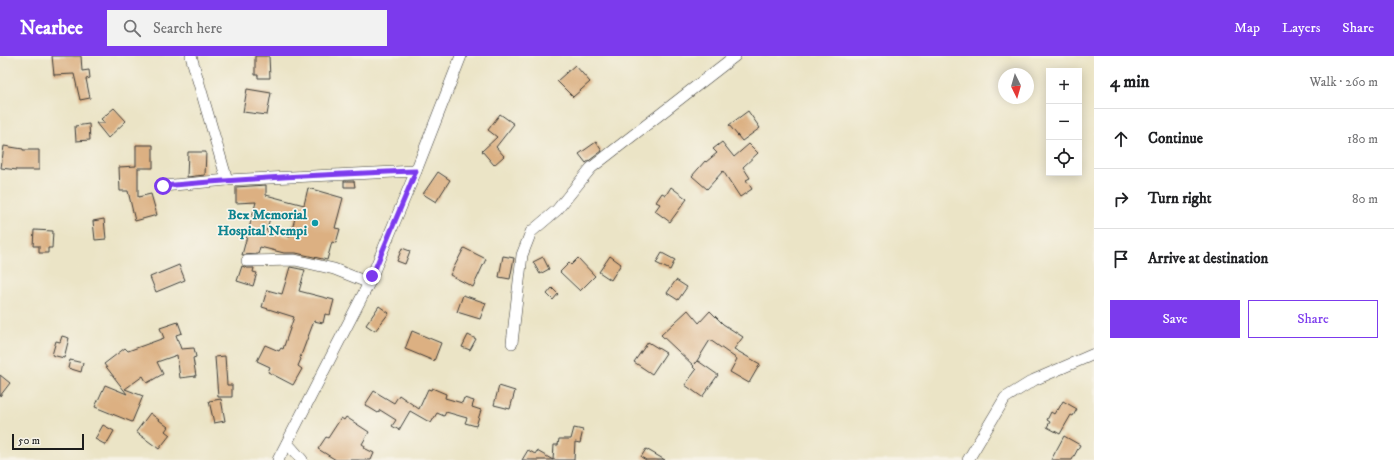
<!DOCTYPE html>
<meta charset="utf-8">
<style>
body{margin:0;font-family:"IM FELL DW Pica",serif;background:#f2f2f2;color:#202124}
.controls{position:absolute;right:12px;top:12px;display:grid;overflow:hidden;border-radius:0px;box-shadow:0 2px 10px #0003}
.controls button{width:36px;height:36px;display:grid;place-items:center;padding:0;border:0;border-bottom:1px solid #e0e0e0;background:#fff;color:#202124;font:20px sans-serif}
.compass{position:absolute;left:998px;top:12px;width:36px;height:36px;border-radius:50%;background:#fff;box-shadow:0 2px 10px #0003;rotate:175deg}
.scale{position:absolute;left:12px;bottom:10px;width:72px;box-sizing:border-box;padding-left:4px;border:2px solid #1c1c1c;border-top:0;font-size:11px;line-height:14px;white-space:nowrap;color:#1c1c1c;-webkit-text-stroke:3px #f7f3e8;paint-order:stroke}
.stop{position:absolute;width:12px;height:12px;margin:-9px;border:3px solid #7c3aed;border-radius:50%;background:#fff}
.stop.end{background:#7c3aed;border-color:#fff;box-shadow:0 1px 4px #0008}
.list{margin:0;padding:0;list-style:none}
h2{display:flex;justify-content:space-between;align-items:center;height:52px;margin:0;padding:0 16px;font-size:17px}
h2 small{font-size:13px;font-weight:400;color:#757577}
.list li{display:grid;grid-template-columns:26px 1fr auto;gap:12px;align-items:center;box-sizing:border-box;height:60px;padding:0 16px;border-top:1px solid #e0e0e0}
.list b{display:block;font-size:15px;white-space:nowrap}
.list em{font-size:13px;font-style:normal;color:#757577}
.actions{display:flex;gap:8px;padding:12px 16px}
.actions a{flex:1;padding:9px 0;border:1px solid #7c3aed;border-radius:0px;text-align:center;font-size:14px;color:#7c3aed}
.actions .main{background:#7c3aed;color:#fff}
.icon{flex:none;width:22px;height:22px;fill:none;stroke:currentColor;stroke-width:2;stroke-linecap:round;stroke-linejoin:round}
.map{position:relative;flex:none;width:1094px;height:404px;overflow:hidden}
header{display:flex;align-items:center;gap:24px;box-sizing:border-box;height:56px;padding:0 20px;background:#7c3aed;color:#fff}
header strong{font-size:19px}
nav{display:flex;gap:22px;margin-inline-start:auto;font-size:14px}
.search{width:280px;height:36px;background:#f2f2f2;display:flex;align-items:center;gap:10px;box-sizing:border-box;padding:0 14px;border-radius:0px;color:#757577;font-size:15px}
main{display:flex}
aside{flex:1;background:#fff}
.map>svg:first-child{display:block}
.building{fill:#dcb082;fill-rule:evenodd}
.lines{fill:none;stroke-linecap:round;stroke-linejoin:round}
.street-casing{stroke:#3b3a36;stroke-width:12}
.street{stroke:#fff;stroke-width:11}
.route{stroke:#7c3aed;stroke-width:5}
.culture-dot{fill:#0f9aa8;stroke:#f7f3e8;stroke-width:1.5}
.labels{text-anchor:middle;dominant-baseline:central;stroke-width:3.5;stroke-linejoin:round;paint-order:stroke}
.culture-label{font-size:14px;font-weight:bold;fill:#0d838f;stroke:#f7f3e8;text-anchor:end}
</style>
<header>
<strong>Nearbee</strong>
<div class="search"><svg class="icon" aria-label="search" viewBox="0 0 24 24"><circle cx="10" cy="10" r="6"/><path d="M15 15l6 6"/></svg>Search here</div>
<nav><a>Map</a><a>Layers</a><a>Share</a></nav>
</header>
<main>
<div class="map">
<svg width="1094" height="404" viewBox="0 0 1094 404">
<rect width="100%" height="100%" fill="#f7f3e8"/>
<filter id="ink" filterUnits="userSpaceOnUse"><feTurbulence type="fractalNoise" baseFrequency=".025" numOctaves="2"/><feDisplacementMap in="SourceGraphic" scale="8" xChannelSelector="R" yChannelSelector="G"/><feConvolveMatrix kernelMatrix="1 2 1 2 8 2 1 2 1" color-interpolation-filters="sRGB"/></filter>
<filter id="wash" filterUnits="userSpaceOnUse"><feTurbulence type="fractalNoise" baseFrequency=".012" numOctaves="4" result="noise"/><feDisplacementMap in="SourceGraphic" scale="16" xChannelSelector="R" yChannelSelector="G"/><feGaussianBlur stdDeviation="0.9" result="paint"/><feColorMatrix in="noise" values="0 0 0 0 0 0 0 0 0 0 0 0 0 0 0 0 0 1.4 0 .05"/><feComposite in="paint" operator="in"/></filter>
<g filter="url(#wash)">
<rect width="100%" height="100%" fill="#ebe4c6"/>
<g id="blocks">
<g class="building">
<polygon points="52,0 81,0 82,15 89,14 90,22 86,23 90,42 80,44 74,18 54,19"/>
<polygon points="255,0 269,0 270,22 258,22 258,19 255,19"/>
<polygon points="575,9 590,26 573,41 557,25"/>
<polygon points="247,33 271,37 267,59 243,56"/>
<polygon points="114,52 126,65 108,82 96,67 105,67 101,63"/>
<polygon points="748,55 760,72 742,85 729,69"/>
<polygon points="500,58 514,68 496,91 504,100 494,109 482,95 497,81 488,74"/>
<polygon points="89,68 90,84 76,85 75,70"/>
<polygon points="596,86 602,95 586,107 579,98"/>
<polygon points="722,86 734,101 749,88 758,97 743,111 750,122 746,124 752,133 740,141 723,115 707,133 692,120 705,105 706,106 717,97 713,93"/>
<polygon points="136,89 153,89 153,112 138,112 138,141 151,138 157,159 135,165 128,135 120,135 119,111 136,110"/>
<polygon points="4,90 23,93 23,94 39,94 39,114 17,114 1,112"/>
<polygon points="188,96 206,96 205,119 187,121"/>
<polygon points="438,116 450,124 436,146 423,138"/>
<polygon points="344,125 354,125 355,131 344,131"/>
<path d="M266 129V139L304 149 308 132 343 142 335 172 340 173 336 187 332 186 327 204 296 197H284L260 191 258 198 242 199 256 146 236 147V131ZM272 156 295 162 290 181 266 175Z"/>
<polygon points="671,131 687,143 670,166 655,155 660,148 656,146 662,137 666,139"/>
<polygon points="104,163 106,183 95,184 93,165"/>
<polygon points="34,174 53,175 52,192 48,192 48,197 39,197 39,190 33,190"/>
<polygon points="402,192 410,195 405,208 397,205"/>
<polygon points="464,192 486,203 473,231 450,219"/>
<polygon points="662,197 675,204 670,214 656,207"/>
<polygon points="503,200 514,202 510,223 499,221"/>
<polygon points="610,200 621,208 611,224 599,216"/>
<polygon points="543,201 549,213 540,218 533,206"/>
<polygon points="578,202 595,220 580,235 560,216 569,207 571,209"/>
<polygon points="179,209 185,224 156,236 150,221"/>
<polygon points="242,210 247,212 254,212 253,216 257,217 253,230 237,225"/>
<polygon points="290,211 305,214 299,235 334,244 330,259 325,258 323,267 314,265 300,302 301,303 298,310 302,313 293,329 268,316 270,311 257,305 265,289 279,295 281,292 283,293 294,261 262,251 267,234 282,238"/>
<polygon points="676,224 687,231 678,244 667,237"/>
<polygon points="552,232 558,238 553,244 547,238"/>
<polygon points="463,239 486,247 480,263 457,256"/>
<polygon points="379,250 389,257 375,275 366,269"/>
<polygon points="688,254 699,267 710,255 723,268 743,281 734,293 760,308 749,327 730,316 737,303 710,284 695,308 698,305 718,319 702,341 685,329 696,314 693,311 694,310 661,279"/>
<polygon points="178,266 182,277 176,279 181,293 194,292 196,301 193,302 196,320 180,322 177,299 157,306 163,318 147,327 143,320 125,333 143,340 132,366 95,351 105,329 127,338 104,308 125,292 128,295 164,282 160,272"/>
<polygon points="412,275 441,287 434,305 405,293"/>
<polygon points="468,279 476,283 470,294 462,291"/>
<polygon points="62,280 69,282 64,302 52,299 56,285 60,286"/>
<polygon points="648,286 666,297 652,318 634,306"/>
<polygon points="225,300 227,329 232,329 232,341 218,341 215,301"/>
<polygon points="70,304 83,307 81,316 68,312"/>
<polygon points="0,319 10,327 0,340"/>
<polygon points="499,330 515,335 510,353 494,349"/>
<polygon points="432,332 446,338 445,342 462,347 464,342 474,345 472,351 481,354 476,370 465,367 467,362 446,356 444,360 437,357 431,367 410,355 399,374 392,370 396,364 380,354 378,357 365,349 374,335 394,347 399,339 419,353 428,333 431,334"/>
<polygon points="221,343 225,365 214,367 209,345"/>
<polygon points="1063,345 1077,353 1073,360 1071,359 1060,378 1047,371 1050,366 1047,364 1051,356 1054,358 1057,353 1058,354"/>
<polygon points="150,357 168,371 165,375 170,379 159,393 136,376"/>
<polygon points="346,361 369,376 362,388 365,390 364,392 374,397 371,404 336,404 318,393 326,381 328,382 341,362 344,364"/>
<polygon points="103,369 114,375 106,389 95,383"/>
<polygon points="574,372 583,374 580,387 575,386 574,404 522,404 528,394 535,398 537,395 553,404 554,389 558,389 559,383 571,383"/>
<polygon points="1064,380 1080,389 1072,404 1051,404"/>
<polygon points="646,393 665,404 646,404 641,401"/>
</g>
</g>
</g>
<g filter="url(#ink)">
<use href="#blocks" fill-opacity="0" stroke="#3b3a36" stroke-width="1"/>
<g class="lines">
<defs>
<g id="street">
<polyline points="191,0 227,124"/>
<polyline points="163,130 227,124 416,115"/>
<polyline points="247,205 295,204 334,213 369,227"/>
<polyline points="512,287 522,199 531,176 557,154 591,112 735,0"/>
<polyline points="287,387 302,404"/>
<polyline points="278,404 369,227 416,115 461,0"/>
<polyline points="968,404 1005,342 1034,324 1094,298"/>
</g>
</defs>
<use href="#street" class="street-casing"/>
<use href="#street" class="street"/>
</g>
</g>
<g class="lines" filter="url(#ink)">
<path class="route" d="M163 130C247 122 331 118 416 115L372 220"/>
</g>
<circle class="culture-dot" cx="315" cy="167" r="4"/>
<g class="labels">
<g class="culture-label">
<text x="307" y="159">Bex Memorial<tspan x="307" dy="16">Hospital Nempi</tspan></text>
</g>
</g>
</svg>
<div class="controls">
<button>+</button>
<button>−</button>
<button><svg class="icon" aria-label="locate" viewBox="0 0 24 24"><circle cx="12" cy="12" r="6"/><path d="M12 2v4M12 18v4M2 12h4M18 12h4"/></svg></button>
</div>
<svg class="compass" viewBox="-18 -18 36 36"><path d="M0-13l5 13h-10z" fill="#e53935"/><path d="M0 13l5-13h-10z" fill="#757577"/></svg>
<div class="scale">50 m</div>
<div class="stop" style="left:163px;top:130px"></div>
<div class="stop end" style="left:372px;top:220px"></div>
</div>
<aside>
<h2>4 min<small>Walk · 260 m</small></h2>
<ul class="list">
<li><svg class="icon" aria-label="ahead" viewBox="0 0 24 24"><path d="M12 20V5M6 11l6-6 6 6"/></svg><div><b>Continue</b></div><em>180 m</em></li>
<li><svg class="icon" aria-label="right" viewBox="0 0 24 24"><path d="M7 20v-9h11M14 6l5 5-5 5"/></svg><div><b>Turn right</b></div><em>80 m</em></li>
<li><svg class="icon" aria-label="arrive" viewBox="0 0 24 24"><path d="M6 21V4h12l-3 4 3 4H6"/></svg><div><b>Arrive at destination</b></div></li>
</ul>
<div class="actions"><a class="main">Save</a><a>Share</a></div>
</aside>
</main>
